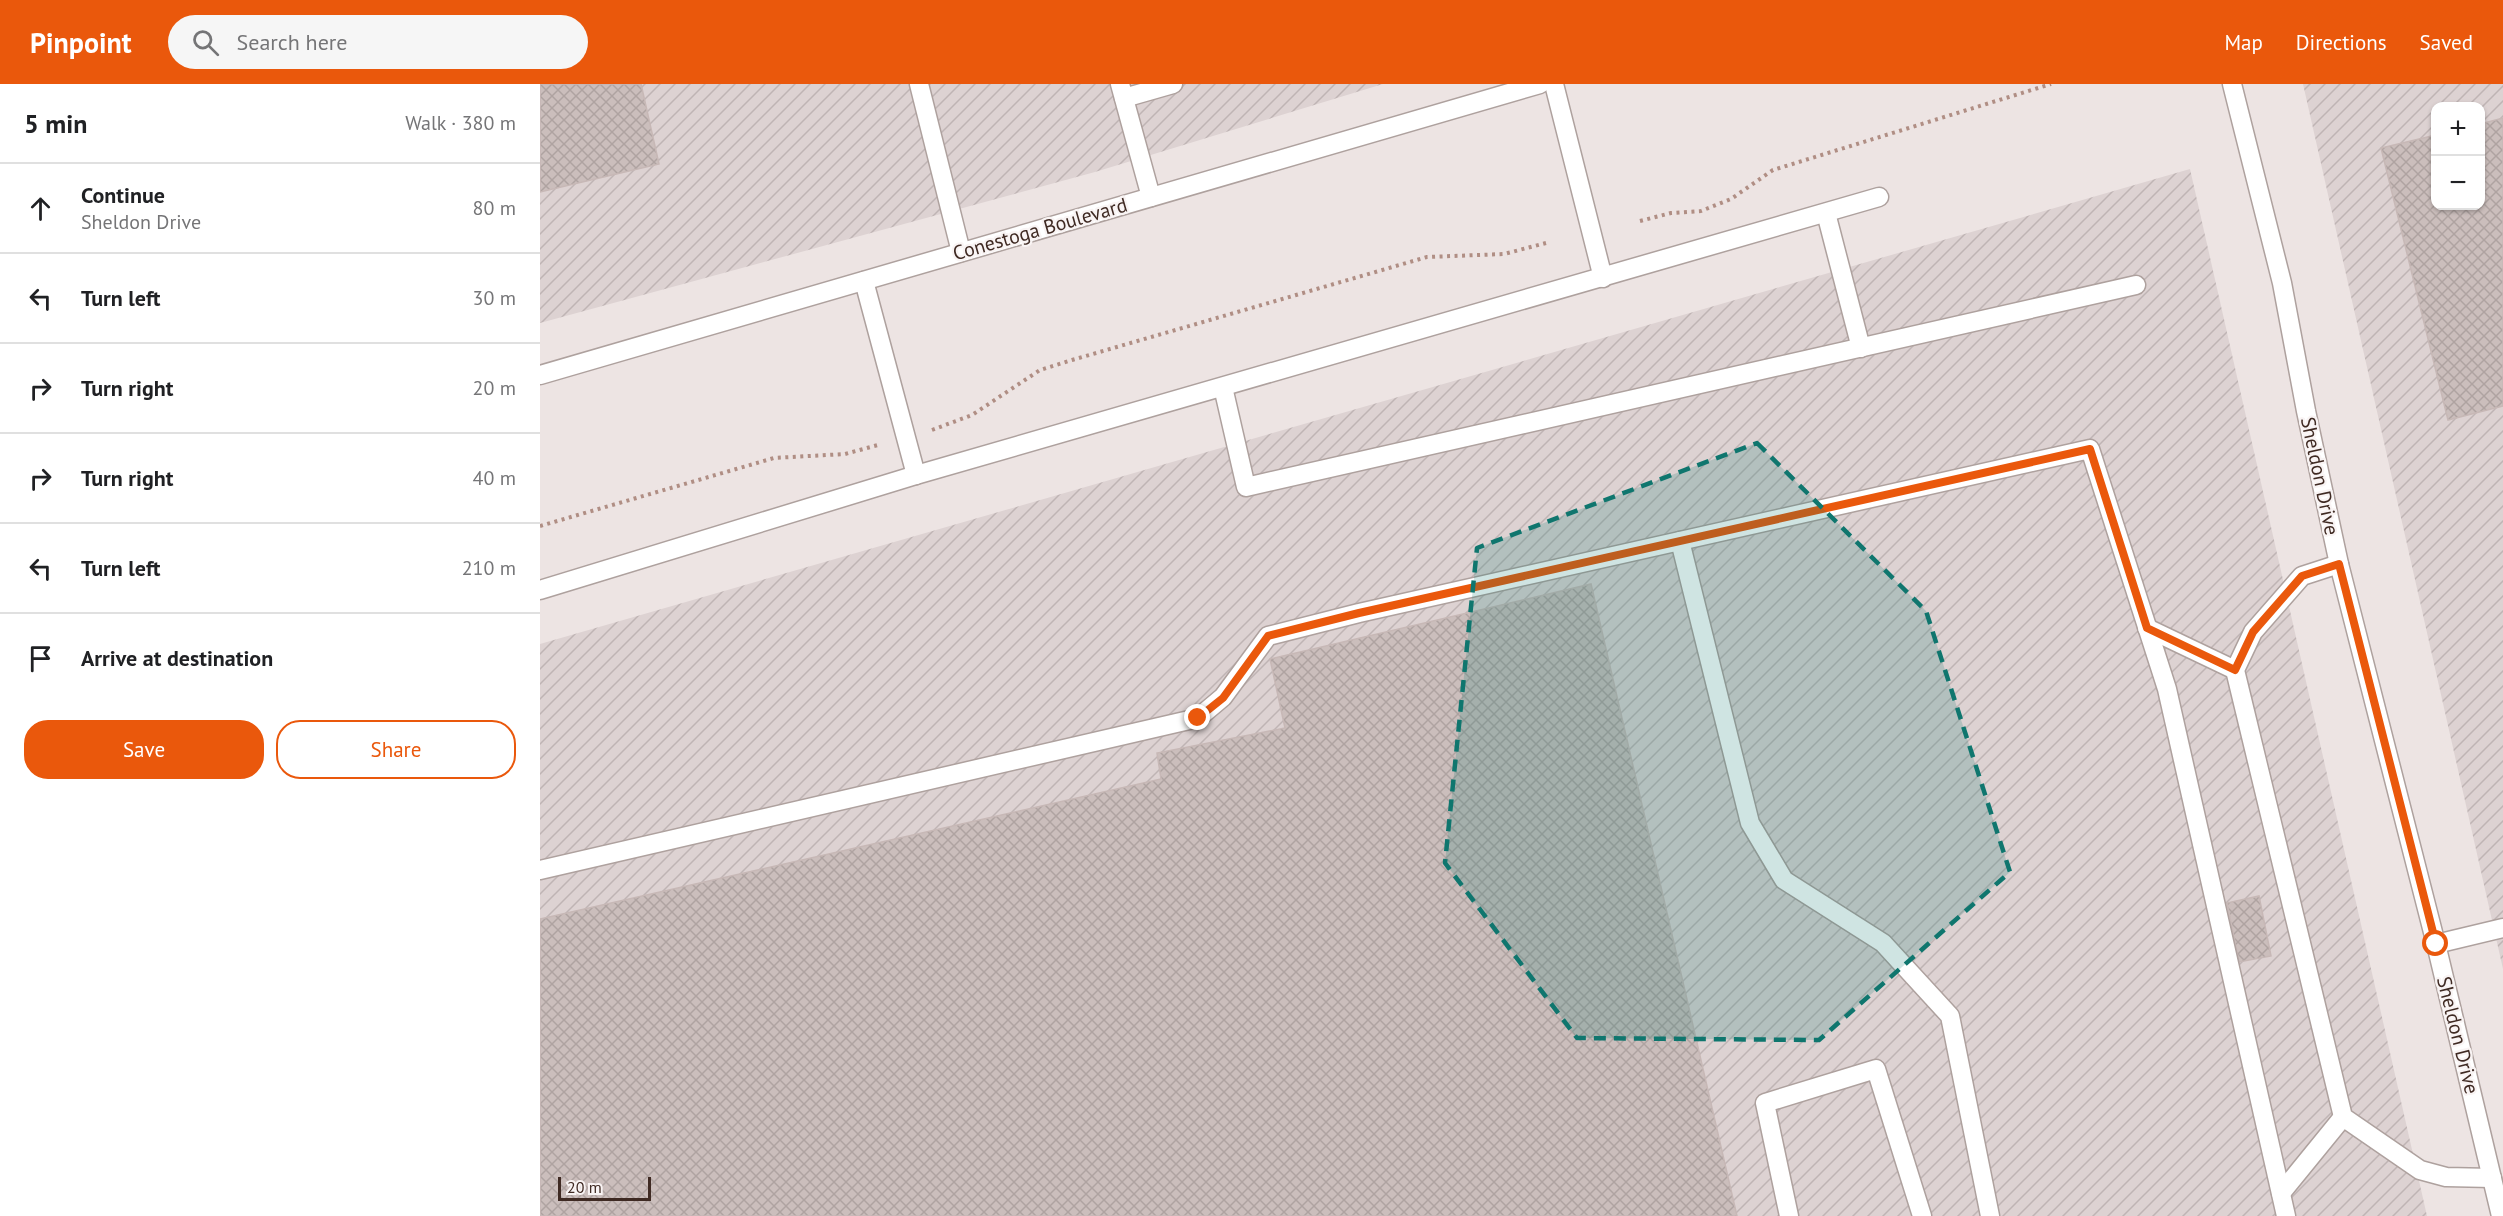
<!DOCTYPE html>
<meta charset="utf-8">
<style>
body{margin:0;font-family:"PT Sans",sans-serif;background:#f6f6f6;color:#202124}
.controls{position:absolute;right:18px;top:18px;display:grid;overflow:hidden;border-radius:12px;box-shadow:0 2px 4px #0004}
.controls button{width:54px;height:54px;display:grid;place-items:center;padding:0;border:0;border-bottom:2px solid #e0e0e0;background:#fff;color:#202124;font:30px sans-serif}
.scale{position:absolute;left:18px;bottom:15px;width:93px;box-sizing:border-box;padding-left:6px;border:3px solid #3f2a23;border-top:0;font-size:16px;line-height:21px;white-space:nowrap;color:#3f2a23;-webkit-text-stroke:4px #f9f4f4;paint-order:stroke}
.stop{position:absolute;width:18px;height:18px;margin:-14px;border:4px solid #ea580c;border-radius:50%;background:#fff}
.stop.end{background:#ea580c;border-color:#fff;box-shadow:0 2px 6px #0008}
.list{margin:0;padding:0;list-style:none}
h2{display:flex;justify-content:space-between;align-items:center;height:78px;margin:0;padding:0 24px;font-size:26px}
h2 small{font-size:20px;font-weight:400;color:#757577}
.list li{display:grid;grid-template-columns:39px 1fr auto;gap:18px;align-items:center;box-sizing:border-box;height:90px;padding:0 24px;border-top:2px solid #e0e0e0}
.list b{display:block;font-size:22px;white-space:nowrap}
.list p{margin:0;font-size:20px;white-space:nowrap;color:#757577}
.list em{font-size:20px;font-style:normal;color:#757577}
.actions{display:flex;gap:12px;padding:18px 24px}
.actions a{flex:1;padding:14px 0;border:2px solid #ea580c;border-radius:24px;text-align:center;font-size:21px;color:#ea580c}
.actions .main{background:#ea580c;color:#fff}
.icon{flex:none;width:33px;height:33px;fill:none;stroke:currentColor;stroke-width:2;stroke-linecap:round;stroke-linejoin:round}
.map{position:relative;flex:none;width:1963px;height:1132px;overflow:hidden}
header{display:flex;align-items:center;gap:36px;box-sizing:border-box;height:84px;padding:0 30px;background:#ea580c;color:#fff}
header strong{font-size:28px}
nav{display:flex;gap:33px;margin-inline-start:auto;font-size:21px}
.search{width:420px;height:54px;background:#f6f6f6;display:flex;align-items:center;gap:15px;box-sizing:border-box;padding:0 21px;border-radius:33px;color:#757577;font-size:22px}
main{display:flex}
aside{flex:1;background:#fff}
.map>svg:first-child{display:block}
.industrial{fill:url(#industrial-furrows);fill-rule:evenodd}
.building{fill:url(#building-cross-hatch);stroke:#c7b8b6;stroke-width:1.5}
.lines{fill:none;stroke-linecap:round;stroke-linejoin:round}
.minor-casing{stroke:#aea19e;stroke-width:21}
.path{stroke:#b08e84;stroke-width:4;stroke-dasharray:3 4.5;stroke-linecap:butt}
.minor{stroke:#fff;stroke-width:18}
.route{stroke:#ea580c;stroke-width:8}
.marked{fill:#0f766e;fill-opacity:0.2;stroke:#0f766e;stroke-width:4.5;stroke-dasharray:12 8;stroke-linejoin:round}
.labels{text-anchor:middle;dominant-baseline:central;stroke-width:4.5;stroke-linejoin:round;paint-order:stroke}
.street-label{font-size:20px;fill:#3f2a23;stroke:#f9f4f4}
</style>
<header>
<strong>Pinpoint</strong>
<div class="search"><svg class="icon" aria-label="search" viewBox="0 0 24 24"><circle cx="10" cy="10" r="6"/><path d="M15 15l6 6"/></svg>Search here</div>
<nav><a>Map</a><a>Directions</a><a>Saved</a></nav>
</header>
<main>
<aside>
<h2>5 min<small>Walk · 380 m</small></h2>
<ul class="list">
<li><svg class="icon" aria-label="ahead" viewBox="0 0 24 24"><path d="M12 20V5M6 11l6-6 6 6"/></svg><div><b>Continue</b><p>Sheldon Drive</p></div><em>80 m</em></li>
<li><svg class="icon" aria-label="left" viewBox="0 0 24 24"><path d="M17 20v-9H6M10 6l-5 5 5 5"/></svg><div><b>Turn left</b></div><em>30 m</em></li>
<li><svg class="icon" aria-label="right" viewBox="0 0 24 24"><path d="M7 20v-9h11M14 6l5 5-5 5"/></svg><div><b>Turn right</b></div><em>20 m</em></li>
<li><svg class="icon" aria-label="right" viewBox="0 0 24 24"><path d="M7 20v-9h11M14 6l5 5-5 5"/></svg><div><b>Turn right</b></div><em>40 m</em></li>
<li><svg class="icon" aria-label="left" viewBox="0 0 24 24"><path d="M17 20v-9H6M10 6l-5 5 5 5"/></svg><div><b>Turn left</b></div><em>210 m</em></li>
<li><svg class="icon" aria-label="arrive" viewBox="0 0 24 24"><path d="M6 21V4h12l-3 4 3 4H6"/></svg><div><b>Arrive at destination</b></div></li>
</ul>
<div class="actions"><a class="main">Save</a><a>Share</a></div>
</aside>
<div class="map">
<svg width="1963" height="1132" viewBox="0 0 1963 1132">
<defs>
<pattern id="industrial-furrows" width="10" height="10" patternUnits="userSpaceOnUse" patternTransform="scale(1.5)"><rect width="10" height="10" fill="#ddd2d2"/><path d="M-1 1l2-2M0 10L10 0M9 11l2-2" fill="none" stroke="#bfb4b4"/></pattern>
<pattern id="building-cross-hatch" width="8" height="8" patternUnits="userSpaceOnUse" patternTransform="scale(1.5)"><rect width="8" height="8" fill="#cbbebc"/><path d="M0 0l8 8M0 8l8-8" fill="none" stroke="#afa3a1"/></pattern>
</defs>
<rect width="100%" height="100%" fill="#ede4e3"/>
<g class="industrial">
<polygon points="0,0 843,0 555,88 0,239"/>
<path d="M1763 0H1963V885ZM1896 22H1940V122H1896Z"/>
<polygon points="1650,85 1887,1132 0,1132 0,560"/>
</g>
<g class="building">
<polygon points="0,0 101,0 119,80 0,108"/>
<polygon points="1963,34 1963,322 1908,336 1841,64 1896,51 1896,122 1940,122 1940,40"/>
<polygon points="1051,500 1197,1132 0,1132 0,835 621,695 617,669 745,644 730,575"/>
<polygon points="1719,812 1731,872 1699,878 1687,819"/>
</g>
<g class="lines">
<defs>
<g id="minor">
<polyline points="379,0 421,168"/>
<polyline points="580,0 611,113"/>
<polyline points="1014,0 1063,194"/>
<polyline points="1692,0 1742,199 1766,327 1799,480 1896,860 1961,1132"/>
<polyline points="584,14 633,0"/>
<polyline points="1286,129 1321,264"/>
<polyline points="324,197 376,391"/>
<polyline points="0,291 1000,0"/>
<polyline points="683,303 706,403 1596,201"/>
<polyline points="1140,457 1210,739 1244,796 1343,859 1410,932 1450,1132"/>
<polyline points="1799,480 1762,492 1713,548 1695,586 1803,1033 1880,1086 1906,1093 1952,1094"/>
<polyline points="0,506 376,391 1339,113"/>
<polyline points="1607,544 1695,586"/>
<polyline points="0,786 658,634 683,613 728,552 819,529 1550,365 1627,605 1746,1132"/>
<polyline points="1896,860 1963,844"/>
<polyline points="1741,1109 1803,1033"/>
<polyline points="1249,1132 1225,1019 1336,985 1382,1132"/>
</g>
</defs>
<use href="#minor" class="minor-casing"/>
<g class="path">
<polyline points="1100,137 1131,129 1161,127 1191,115 1233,86 1511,0"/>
<polyline points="392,346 432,331 500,286 532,276 887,173 964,170 1006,159"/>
<polyline points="0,442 234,374 305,370 338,361"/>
</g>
<use href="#minor" class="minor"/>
</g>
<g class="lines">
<polyline class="route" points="658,634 683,614 728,552 819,529 1550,365 1607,544 1695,586 1713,548 1762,492 1799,480 1896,860"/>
</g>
<path class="marked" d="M1217 359 1386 527 1470 788 1279 956 1037 954 905 779 937 464Z"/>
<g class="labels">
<g class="street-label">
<text transform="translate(500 145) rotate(-16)">Conestoga Boulevard</text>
<text transform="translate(1780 392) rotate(78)">Sheldon Drive</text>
<text transform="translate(1918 951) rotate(76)">Sheldon Drive</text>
</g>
</g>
</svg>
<div class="controls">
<button>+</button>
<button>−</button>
</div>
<div class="scale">20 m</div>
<div class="stop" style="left:1896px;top:860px"></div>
<div class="stop end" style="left:658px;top:634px"></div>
</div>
</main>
